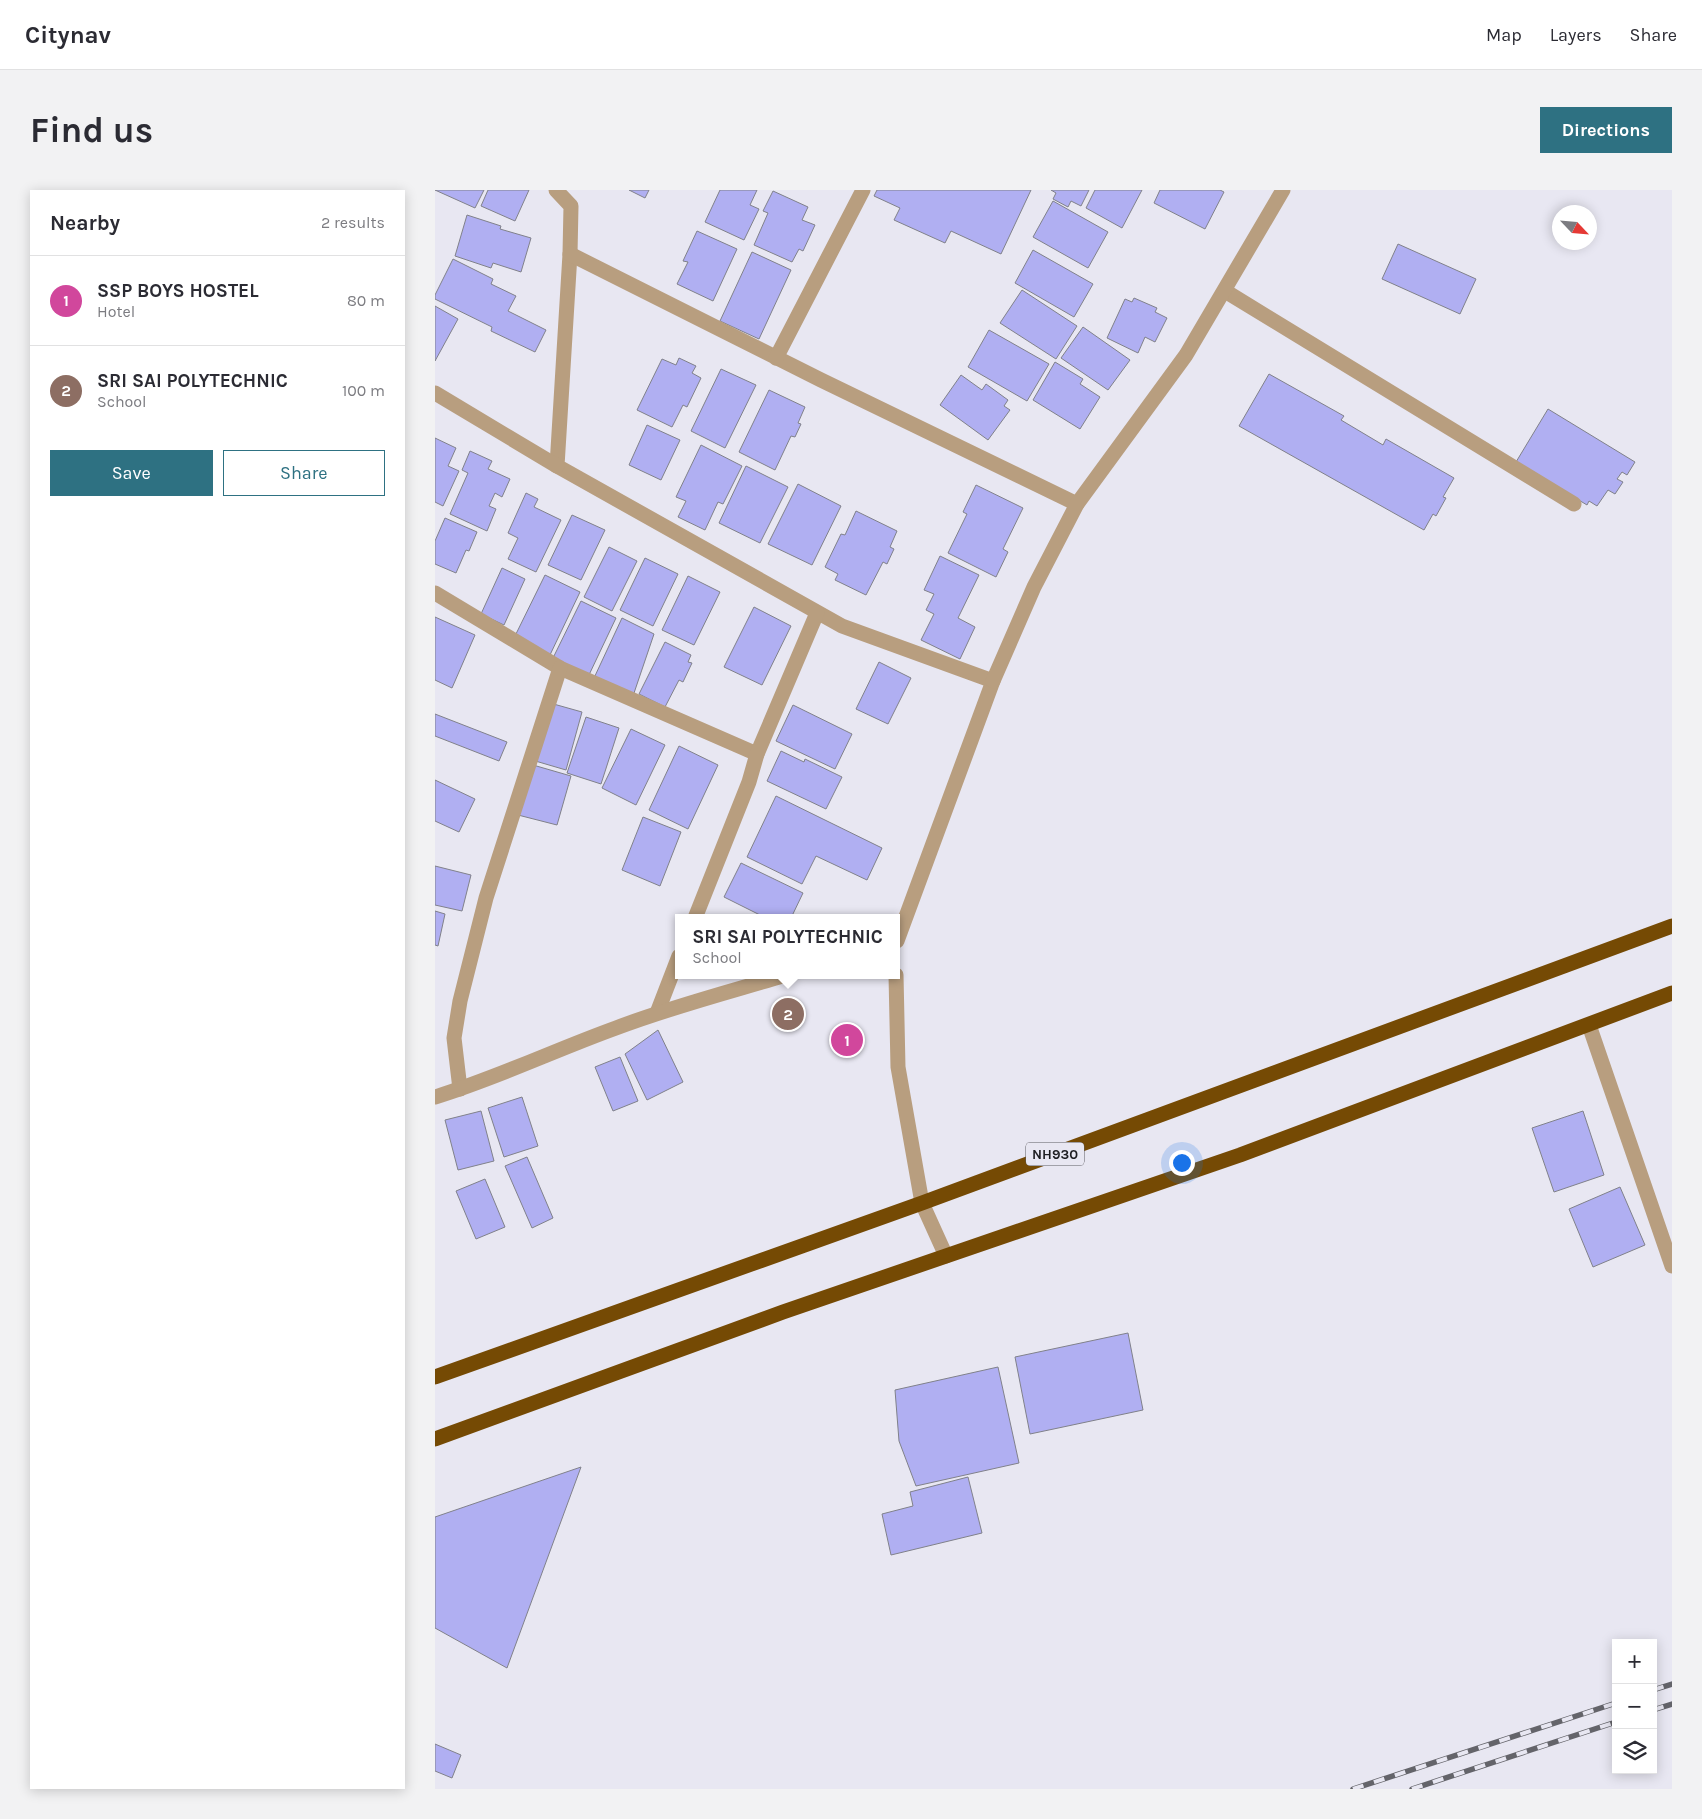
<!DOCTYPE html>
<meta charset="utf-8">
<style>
body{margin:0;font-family:Karla,sans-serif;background:#f2f2f3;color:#2b2b33}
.controls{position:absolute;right:15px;bottom:15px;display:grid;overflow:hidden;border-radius:0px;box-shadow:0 2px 12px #0003}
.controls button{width:45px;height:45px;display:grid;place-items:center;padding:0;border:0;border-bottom:1px solid #e1e1e2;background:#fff;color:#2b2b33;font:25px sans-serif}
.compass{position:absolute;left:1117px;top:15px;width:45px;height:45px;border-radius:50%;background:#fff;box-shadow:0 2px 12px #0003;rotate:116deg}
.you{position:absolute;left:746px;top:972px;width:18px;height:18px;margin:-12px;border:4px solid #fff;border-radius:50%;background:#1a73e8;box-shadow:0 0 0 8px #1a73e833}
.badge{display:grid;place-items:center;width:32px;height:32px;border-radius:50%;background:#2e7182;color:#fff;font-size:16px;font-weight:700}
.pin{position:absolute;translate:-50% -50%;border:2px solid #fff;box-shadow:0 1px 5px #0006}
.popup{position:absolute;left:240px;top:724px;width:225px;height:65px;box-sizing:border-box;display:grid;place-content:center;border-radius:0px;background:#fff;filter:drop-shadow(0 1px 4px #0005);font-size:16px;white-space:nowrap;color:#7c7c81}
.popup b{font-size:19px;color:#2b2b33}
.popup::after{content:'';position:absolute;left:50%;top:100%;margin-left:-10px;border:10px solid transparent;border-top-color:#fff}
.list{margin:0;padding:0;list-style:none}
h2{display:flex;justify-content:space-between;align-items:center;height:65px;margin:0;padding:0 20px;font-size:21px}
h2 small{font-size:16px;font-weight:400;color:#7c7c81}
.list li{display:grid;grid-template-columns:32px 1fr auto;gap:15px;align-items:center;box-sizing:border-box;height:90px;padding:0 20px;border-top:1px solid #e1e1e2}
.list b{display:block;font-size:19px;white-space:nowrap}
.list p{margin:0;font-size:16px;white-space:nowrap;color:#7c7c81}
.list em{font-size:16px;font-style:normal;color:#7c7c81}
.actions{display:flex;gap:10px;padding:15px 20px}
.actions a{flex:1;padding:11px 0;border:1px solid #2e7182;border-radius:0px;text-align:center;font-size:18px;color:#2e7182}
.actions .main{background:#2e7182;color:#fff}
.icon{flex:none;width:28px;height:28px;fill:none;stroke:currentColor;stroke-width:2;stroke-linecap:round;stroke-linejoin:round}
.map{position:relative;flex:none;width:1237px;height:1599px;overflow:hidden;border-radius:0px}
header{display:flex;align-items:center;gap:30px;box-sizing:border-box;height:70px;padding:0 25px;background:#fff;border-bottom:1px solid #e1e1e2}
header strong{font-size:24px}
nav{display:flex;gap:28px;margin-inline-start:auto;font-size:18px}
.intro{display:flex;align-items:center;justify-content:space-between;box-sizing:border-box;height:120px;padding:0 30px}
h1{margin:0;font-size:35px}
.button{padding:12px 22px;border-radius:0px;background:#2e7182;color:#fff;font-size:18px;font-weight:700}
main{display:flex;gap:30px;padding:0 30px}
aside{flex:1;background:#fff;border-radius:0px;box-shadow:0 2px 12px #0003}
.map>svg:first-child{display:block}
.building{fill:#b0aff2;stroke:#80818a}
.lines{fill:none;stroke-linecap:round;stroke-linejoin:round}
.minor{stroke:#b89e7f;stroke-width:15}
.highway{stroke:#754a04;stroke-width:15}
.rail-casing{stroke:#64646a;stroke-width:5.5}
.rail{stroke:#e8e7f2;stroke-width:4;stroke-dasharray:11;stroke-linecap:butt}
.labels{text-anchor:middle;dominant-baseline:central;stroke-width:4;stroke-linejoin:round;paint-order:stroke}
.shield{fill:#e8e7f2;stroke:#5b5a60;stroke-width:1}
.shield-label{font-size:14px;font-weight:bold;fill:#1e1e22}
</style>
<header>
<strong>Citynav</strong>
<nav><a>Map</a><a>Layers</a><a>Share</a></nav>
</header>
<div class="intro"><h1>Find us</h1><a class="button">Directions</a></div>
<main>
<aside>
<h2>Nearby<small>2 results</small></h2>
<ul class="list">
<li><span class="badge" style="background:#d1479c">1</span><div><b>SSP BOYS HOSTEL</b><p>Hotel</p></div><em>80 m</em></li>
<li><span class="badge" style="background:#8d6e63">2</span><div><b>SRI SAI POLYTECHNIC</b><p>School</p></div><em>100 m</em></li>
</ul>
<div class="actions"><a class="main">Save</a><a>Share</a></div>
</aside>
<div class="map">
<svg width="1237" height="1599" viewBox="0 0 1237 1599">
<rect width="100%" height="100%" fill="#e8e7f2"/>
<g class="building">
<polygon points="0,0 49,0 40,18"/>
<polygon points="53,0 94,0 80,31 46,16"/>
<polygon points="194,0 214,0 210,8"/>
<polygon points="285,0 322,0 315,15 324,19 309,50 270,32"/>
<polygon points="442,0 596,0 566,64 516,41 510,53 459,30 465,18 439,6"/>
<polygon points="616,0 654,0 646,16 636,11 633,17 618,9 621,3"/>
<polygon points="660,0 707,0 687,38 651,18"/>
<polygon points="725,0 785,0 789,2 770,39 719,13"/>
<polygon points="338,1 373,17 367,30 380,35 368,61 364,59 357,72 319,55 333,23 328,21"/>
<polygon points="618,11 673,42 653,78 598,47"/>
<polygon points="32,25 66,36 65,39 96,48 86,82 58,73 56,78 20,66"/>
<polygon points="262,41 302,59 278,111 242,94 253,72 248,71"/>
<polygon points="963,54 1041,89 1025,124 947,89"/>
<polygon points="598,60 658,94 639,127 580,93"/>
<polygon points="317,62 356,80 324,149 285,131"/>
<polygon points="18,69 58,89 56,94 81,106 73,121 111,140 100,162 56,141 57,137 0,109 0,105"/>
<polygon points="587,100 642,136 621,169 565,133"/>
<polygon points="699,108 722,118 720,122 732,128 720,152 710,147 703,163 672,148 690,109 697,112"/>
<polygon points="0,116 23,129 0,171"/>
<polygon points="648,137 695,170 673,200 626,168"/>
<polygon points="554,140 614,174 592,211 533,177"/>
<polygon points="244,168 261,176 257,183 266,188 252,217 248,215 237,237 202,220 227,169 241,175"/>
<polygon points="620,172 648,189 645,194 665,207 645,239 598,210"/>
<polygon points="286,179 321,195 290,258 256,241"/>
<polygon points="834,184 909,226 906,230 948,255 951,249 1019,288 1008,307 1011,308 1001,326 998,324 989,340 804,236"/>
<polygon points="526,185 547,200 551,194 573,210 569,216 575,220 553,250 505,215"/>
<polygon points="334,200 370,217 363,233 366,234 360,247 356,246 340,280 304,262"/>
<polygon points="1113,219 1200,272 1192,285 1187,282 1182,289 1188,292 1180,304 1173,300 1162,316 1154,311 1152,315 1081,272"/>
<polygon points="212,235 245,250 226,290 194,275"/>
<polygon points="0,248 21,258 13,276 24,281 8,316 0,312"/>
<polygon points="266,255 307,276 288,314 283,312 270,340 243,327 251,311 241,307"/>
<polygon points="35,261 57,271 53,279 75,289 67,307 60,303 54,316 61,319 52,341 15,324 33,283 27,280"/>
<polygon points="311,276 353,297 325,353 284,333"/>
<polygon points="363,294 406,316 377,375 333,354"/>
<polygon points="541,295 588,318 568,359 573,362 561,387 513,363 532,324 528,322"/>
<polygon points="91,303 103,309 99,317 126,330 101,382 73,369 83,348 73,343"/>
<polygon points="421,321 462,341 455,357 459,359 452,374 448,372 431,405 400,390 403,384 390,377 406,344 410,345"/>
<polygon points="137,325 170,340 146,390 113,375"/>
<polygon points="10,328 42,342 34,361 31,360 21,383 0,374 0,351"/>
<polygon points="174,357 202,371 177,421 149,407"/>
<polygon points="505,366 544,385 523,428 540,437 525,469 486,450 499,424 491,420 499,404 489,400"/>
<polygon points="210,368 243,384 218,436 185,420"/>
<polygon points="67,378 90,389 69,435 46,424"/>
<polygon points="110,385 145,402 114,467 78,450"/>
<polygon points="253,386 285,402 259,455 227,440"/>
<polygon points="146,411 181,428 153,487 117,470"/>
<polygon points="319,417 356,436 327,495 289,477"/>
<polygon points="0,427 40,445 17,498 0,490"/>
<polygon points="187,428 219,444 198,506 159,488"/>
<polygon points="230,452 256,465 253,472 257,473 248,492 244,490 230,517 204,504"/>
<polygon points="444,472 476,488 453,534 421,519"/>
<polygon points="115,513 147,522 131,580 97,570"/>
<polygon points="358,515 417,544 400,579 341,551"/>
<polygon points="0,524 72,552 64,571 0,546"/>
<polygon points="151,527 184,538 166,594 132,583"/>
<polygon points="196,539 230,555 201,615 167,598"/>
<polygon points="244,556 283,575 253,639 214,620"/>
<polygon points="346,561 369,572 370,569 407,587 391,619 332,591"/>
<polygon points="98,575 136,586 122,635 83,625"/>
<polygon points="0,590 40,609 24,642 0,631"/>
<polygon points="341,606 447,658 432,690 381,666 367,694 312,667"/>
<polygon points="208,627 246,642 225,696 187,680"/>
<polygon points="306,673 368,703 356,728 331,728 289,707"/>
<polygon points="0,676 36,685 27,721 0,715"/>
<polygon points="0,721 10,724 3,756 0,755"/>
<polygon points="223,840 248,892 212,910 190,864"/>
<polygon points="185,867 203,911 178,921 160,877"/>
<polygon points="87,907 103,956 69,967 53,918"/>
<polygon points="46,921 59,971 23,980 10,930"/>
<polygon points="1148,921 1169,985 1119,1002 1097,938"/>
<polygon points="92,967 118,1028 97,1038 70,976"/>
<polygon points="50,989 70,1037 41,1049 21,1001"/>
<polygon points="1185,997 1210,1055 1158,1077 1134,1019"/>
<polygon points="693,1143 708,1220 595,1244 580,1167"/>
<polygon points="563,1177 584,1273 481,1296 464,1251 460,1200"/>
<polygon points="146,1277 72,1478 0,1438 0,1327"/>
<polygon points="533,1287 547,1343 456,1365 447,1324 478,1316 475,1302"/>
<polygon points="0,1554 26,1565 17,1588 0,1581"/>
</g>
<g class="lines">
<g class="minor">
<polyline points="121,0 136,16 135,64 122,276 407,436 558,491 462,751"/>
<polyline points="135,64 386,190 642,314"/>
<polyline points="790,101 1139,314"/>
<polyline points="341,168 428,0"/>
<polyline points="0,203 122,276"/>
<polyline points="0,403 125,478 322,564"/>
<polyline points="558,491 599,397 642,314 751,165 848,0"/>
<polyline points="260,728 314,592 322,564 382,423"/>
<polyline points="461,785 463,877 487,1013 511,1066"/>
<polyline points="222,823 244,766"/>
<polyline points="1154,835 1237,1076"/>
<polyline points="25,899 19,848 25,811 51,708 125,478"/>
<path d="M0 907C62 888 120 860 181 838 236 817 294 802 351 785"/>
</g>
<g class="highway">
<polyline points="0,1187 487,1013 1237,736"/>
<polyline points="0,1249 348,1122 805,965 1237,803"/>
</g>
<defs>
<g id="rail">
<polyline points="1218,1500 1237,1494"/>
<polyline points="1218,1520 1237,1514"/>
<polyline points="918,1599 1181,1513"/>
<polyline points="977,1599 1181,1532"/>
</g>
</defs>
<use href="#rail" class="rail-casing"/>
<use href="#rail" class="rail"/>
</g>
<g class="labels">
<rect class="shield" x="591" y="952.5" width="58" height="23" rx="4"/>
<g class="shield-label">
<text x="620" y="964">NH930</text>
</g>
</g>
</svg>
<div class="controls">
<button>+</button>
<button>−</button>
<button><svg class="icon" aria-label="layers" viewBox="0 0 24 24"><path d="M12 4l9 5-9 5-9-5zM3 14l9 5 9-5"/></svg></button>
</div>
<svg class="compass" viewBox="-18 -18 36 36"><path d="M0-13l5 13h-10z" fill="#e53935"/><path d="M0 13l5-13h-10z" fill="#7c7c81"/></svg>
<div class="you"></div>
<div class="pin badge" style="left:412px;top:850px;background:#d1479c">1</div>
<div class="pin badge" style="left:353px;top:824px;background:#8d6e63">2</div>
<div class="popup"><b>SRI SAI POLYTECHNIC</b>School</div>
</div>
</main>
